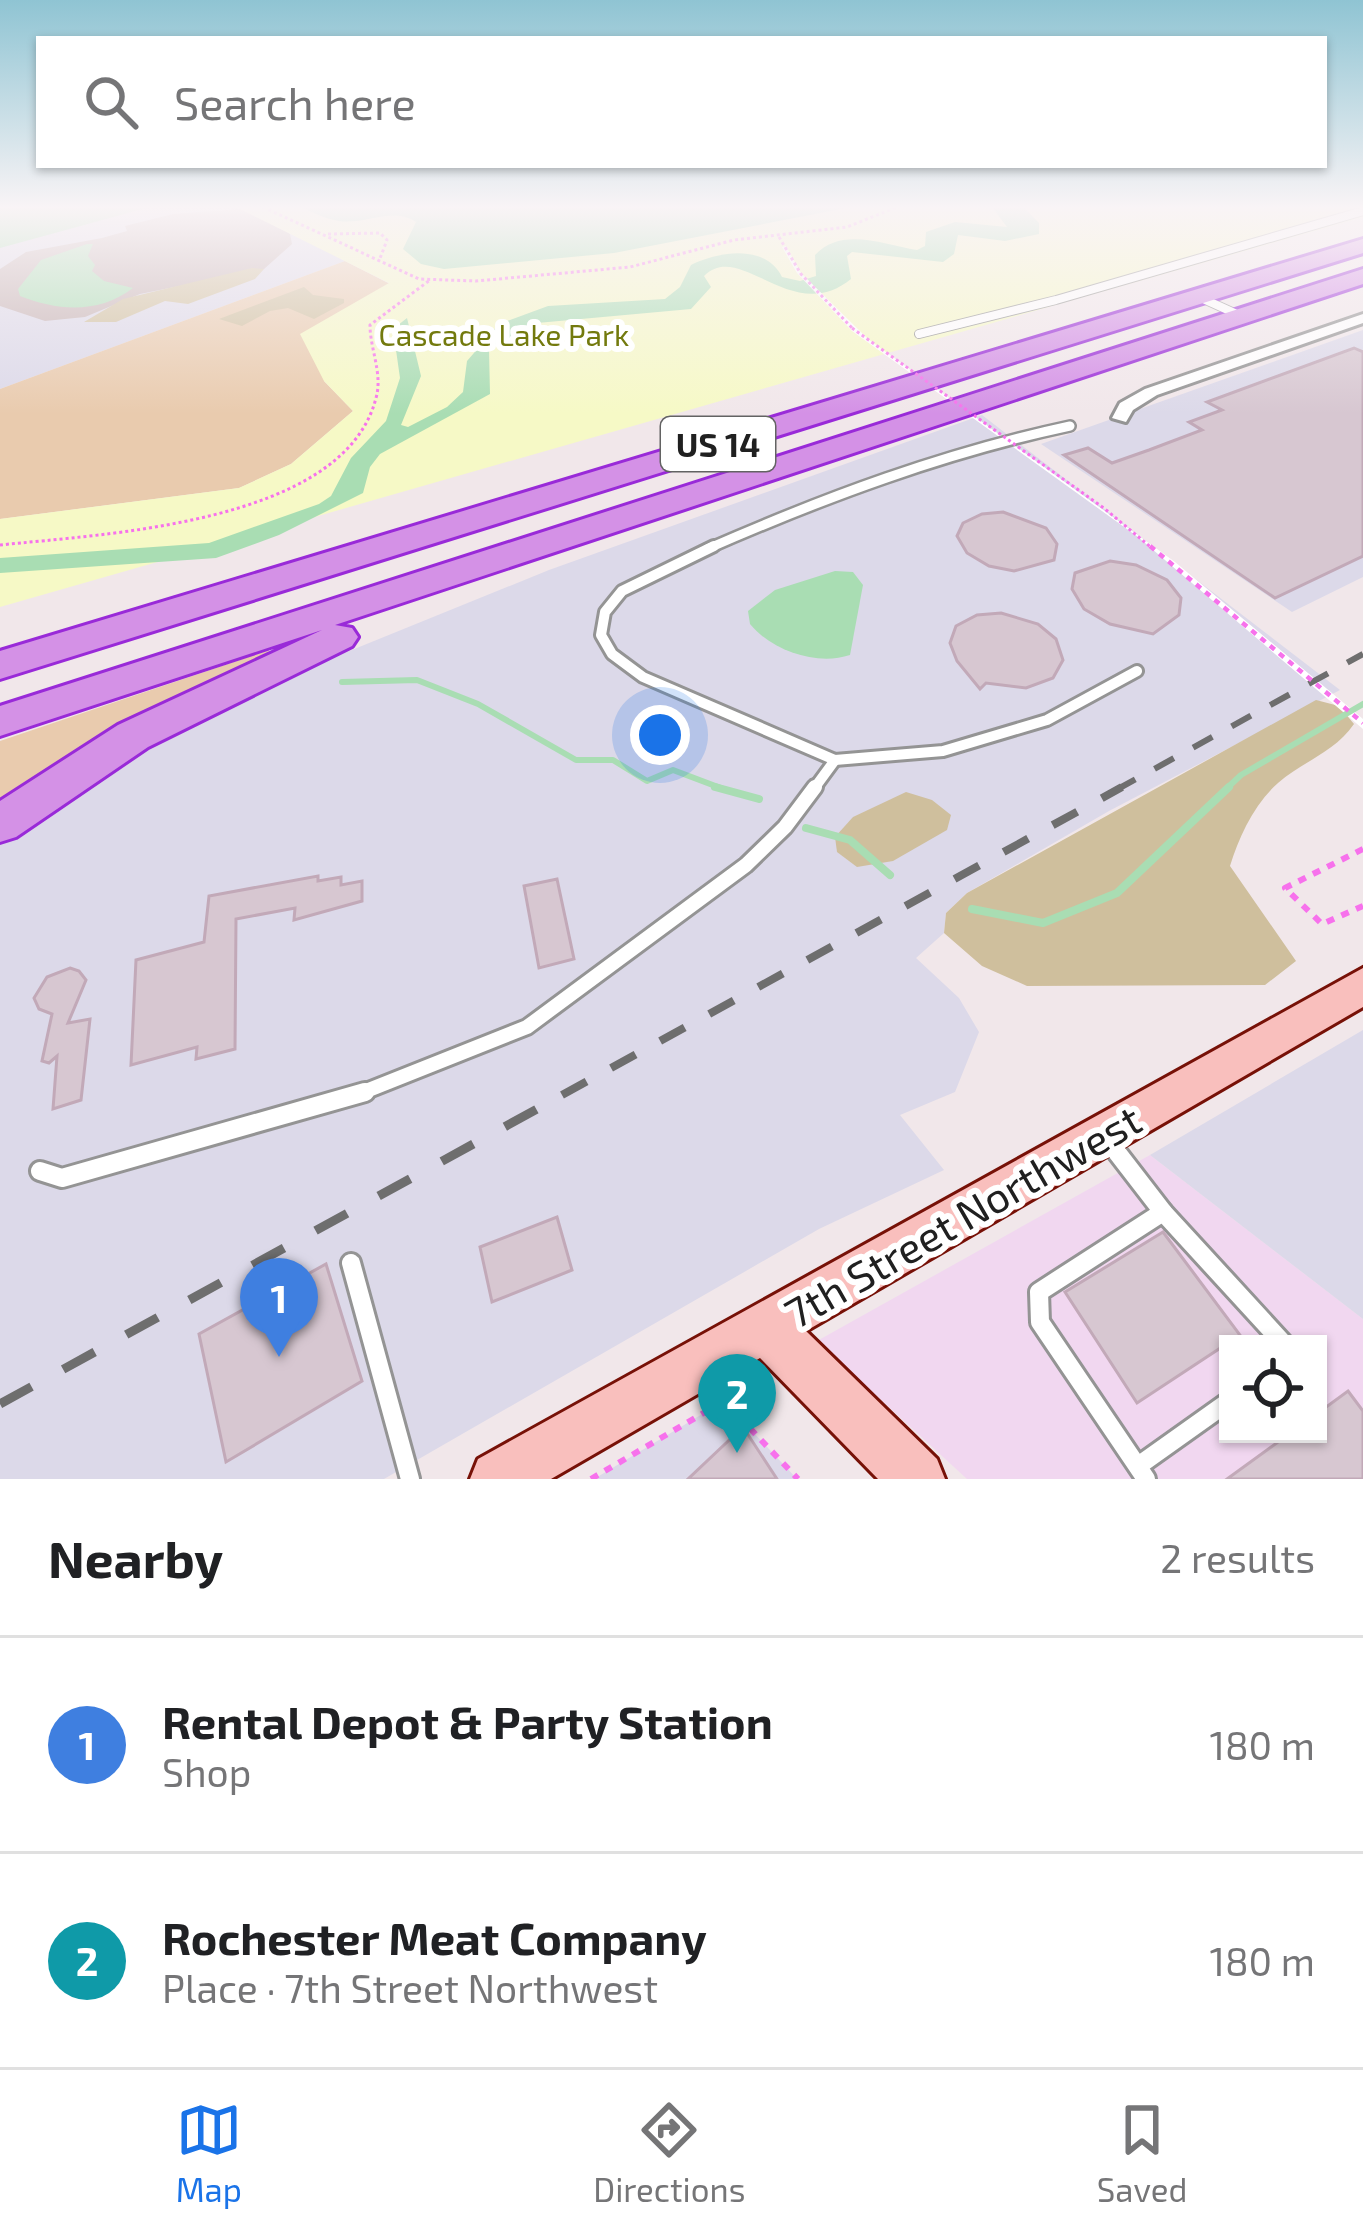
<!DOCTYPE html>
<meta charset="utf-8">
<style>
body{margin:0;font-family:"Exo 2",sans-serif;background:#f2f2f2;color:#202124}
.controls{position:absolute;right:36px;bottom:36px;display:grid;overflow:hidden;border-radius:0px;box-shadow:0 3px 9px #0004}
.controls button{width:108px;height:108px;display:grid;place-items:center;padding:0;border:0;border-bottom:3px solid #e0e0e0;background:#fff;color:#202124;font:60px sans-serif}
.you{position:absolute;left:660px;top:735px;width:42px;height:42px;margin:-30px;border:9px solid #fff;border-radius:50%;background:#1a73e8;box-shadow:0 0 0 18px #1a73e833}
.badge{display:grid;place-items:center;width:78px;height:78px;border-radius:50%;background:#1a73e8;color:#fff;font-size:39px;font-weight:700}
.pin{position:absolute;translate:-50% -99px;filter:drop-shadow(0 3px 6px #0008)}
.pin::after{content:'';position:absolute;top:63px;width:42px;height:36px;background:inherit;clip-path:polygon(0 0,100% 0,50% 100%)}
.list{margin:0;padding:0;list-style:none}
h2{display:flex;justify-content:space-between;align-items:center;height:156px;margin:0;padding:0 48px;font-size:51px}
h2 small{font-size:39px;font-weight:400;color:#757577}
.list li{display:grid;grid-template-columns:78px 1fr auto;gap:36px;align-items:center;box-sizing:border-box;height:216px;padding:0 48px;border-top:3px solid #e0e0e0}
.list b{display:block;font-size:45px;white-space:nowrap}
.list p{margin:0;font-size:39px;white-space:nowrap;color:#757577}
.list em{font-size:39px;font-style:normal;color:#757577}
.icon{flex:none;width:66px;height:66px;fill:none;stroke:currentColor;stroke-width:2;stroke-linecap:round;stroke-linejoin:round}
.map{position:relative;flex:none;width:1363px;height:1479px;overflow:hidden}
.search{position:absolute;background:#fff;box-shadow:0 3px 9px #0004;left:36px;right:36px;top:36px;height:132px;display:flex;align-items:center;gap:30px;box-sizing:border-box;padding:0 42px;border-radius:0px;color:#757577;font-size:45px}
.sheet{height:588px;background:#fff}
nav{display:flex;justify-content:space-around;align-items:center;box-sizing:border-box;height:168px;border-top:3px solid #e0e0e0;background:#fff;font-size:33px;color:#757577}
nav a{display:grid;justify-items:center;gap:6px}
nav .on{color:#1a73e8}
.map>svg:first-child{display:block}
.commercial{fill:#f1d7f0;fill-rule:evenodd}
.industrial{fill:#dcd9e9}
.construction{fill:#c5b2b3}
.grass{fill:#e9cbae}
.forest{fill:#cfbf9d}
.park{fill:#f6f9c6}
.water{fill:#a9ddb3}
.pier{fill:#fff}
.lines{fill:none;stroke-linecap:round;stroke-linejoin:round}
.stream-far1{stroke:#a9ddb3;stroke-width:6}
.stream{stroke:#a9ddb3;stroke-width:8}
.building{fill:#d7c7d1;stroke:#c2a9b8;stroke-width:3}
.lane-far4-casing{stroke:#949494;stroke-width:10}
.lane-far3-casing{stroke:#949494;stroke-width:14}
.lane-far2-casing{stroke:#949494;stroke-width:16}
.lane-far1-casing{stroke:#949494;stroke-width:20}
.lane-casing{stroke:#949494;stroke-width:24}
.street-casing{stroke:#949494;stroke-width:6}
.secondary-casing{stroke:#771107;stroke-width:6}
.highway-casing{stroke:#992ad8;stroke-width:6}
.path-far1{stroke:#f771ec;stroke-width:3;stroke-dasharray:3 3;stroke-linecap:butt}
.path{stroke:#f771ec;stroke-width:6;stroke-dasharray:8 8;stroke-linecap:butt}
.lane-far4{stroke:#fff;stroke-width:8}
.lane-far3{stroke:#fff;stroke-width:9}
.lane-far2{stroke:#fff;stroke-width:10}
.lane-far1{stroke:#fff;stroke-width:14}
.lane{stroke:#fff;stroke-width:18}
.street{fill:#fff;fill-rule:evenodd}
.secondary{fill:#f9bfbd;fill-rule:evenodd}
.highway{fill:#d491e6;fill-rule:evenodd}
.rail-far2{stroke:#6e6e6e;stroke-width:6;stroke-dasharray:22 22;stroke-linecap:butt}
.rail-far1{stroke:#6e6e6e;stroke-width:8;stroke-dasharray:28 28;stroke-linecap:butt}
.rail{stroke:#6e6e6e;stroke-width:9;stroke-dasharray:36 36;stroke-linecap:butt}
.path-bridge-far1{stroke:#f771ec;stroke-width:3;stroke-dasharray:3 3;stroke-linecap:butt}
.path-bridge{stroke:#f771ec;stroke-width:4.5;stroke-dasharray:6 6;stroke-linecap:butt}
.labels{text-anchor:middle;dominant-baseline:central;stroke-width:12;stroke-linejoin:round;paint-order:stroke}
.far-park-label{font-size:30px;fill:#737a0e;stroke:#fff}
.shield{fill:#fff;stroke:#636363;stroke-width:3}
.shield-label{font-size:33px;font-weight:bold;fill:#202020}
.near-street-label{font-size:42px;fill:#202020;stroke:#fff}
</style>
<div class="map">
<svg width="1363" height="1479" viewBox="0 0 1363 1479">
<rect width="100%" height="100%" fill="#f1e7ea"/>
<path class="commercial" d="M1150 1155 1363 1319V1479H967L817 1341ZM1228 1344H1318V1434H1228Z"/>
<g class="industrial">
<polygon points="92,207 236,207 277,222 345,261 0,389 0,234"/>
<polygon points="1363,330 1363,577 1292,612 1041,444"/>
<polygon points="982,415 1340,690 1109,811 967,893 946,913 944,933 916,958 959,998 979,1032 955,1092 900,1115 944,1170 819,1229 384,1479 0,1479 0,843 144,748 231,699 549,570"/>
<polygon points="1363,1030 1363,1319 1150,1155"/>
<polygon points="724,1401 797,1479 594,1479"/>
</g>
<polygon class="construction" points="240,209 264,215 290,234 292,244 264,269 140,294 85,317 45,321 0,306 0,269 26,252 102,238 127,231 125,226 173,214"/>
<g class="grass">
<polygon points="345,261 390,284 324,381 353,411 291,464 239,488 0,519 0,389"/>
<path d="M269 650 266 660C170 701 86 743 0 803V741Z"/>
</g>
<g class="forest">
<polygon points="252,268 264,269 255,279 188,304 165,301 116,322 84,322 123,299"/>
<polygon points="304,287 313,295 344,299 344,303 314,319 288,308 270,311 242,326 219,319"/>
<path d="M1316 700 1339 706 1354 724C1334 753 1303 761 1278 783 1254 804 1239 837 1230 866L1296 961 1265 985 1027 986 982 966 944 933 946 913 967 893Z"/>
<polygon points="906,792 932,800 951,815 947,830 893,861 857,867 837,852 835,837 853,817"/>
</g>
<polygon class="park" points="236,207 1363,207 1363,217 0,607 0,519 239,488 291,464 353,411 324,381 300,334 389,283"/>
<g class="water">
<polygon points="0,207 150,207 0,248"/>
<path d="M302 207H851L614 253 444 269 421 264 403 249 416 222C393 206 365 225 339 221 326 219 313 213 302 207Z"/>
<path d="M992 207H1023L1039 223V234L1005 241 958 235 954 254 943 262 852 252 847 256 851 279C792 327 740 239 704 276L711 287 691 309 537 323 489 349 490 394 380 454 370 467 363 493 279 535 216 558 0 573V558L209 543 319 504 331 496 351 458 386 421 400 378 393 329 407 318 421 376 401 425 408 427 447 407 463 392 467 361 499 324 548 306 665 299 680 287 691 265C719 251 766 244 782 277L800 281 816 276 815 255C842 226 884 245 917 250L925 246 926 232 955 222 1007 227Z"/>
<path d="M87 244H93L88 256 95 265 92 271 104 281 133 288C99 314 58 311 20 296L18 289 41 260Z"/>
<path d="M835 571 853 572 863 585 850 655C817 666 772 651 750 624L748 611 775 590Z"/>
</g>
<polygon class="pier" points="786,246 801,273 868,339 1175,562 1363,719 1363,729 1138,537 852,331 797,273 782,247"/>
<g class="lines">
<g class="stream-far1">
<polyline points="342,682 417,680 478,704 576,760 613,760 647,781 673,770 726,790"/>
<polyline points="1225,790 1241,775 1363,704"/>
</g>
<g class="stream">
<polyline points="715,787 759,799"/>
<polyline points="806,828 850,840 890,875"/>
<polyline points="972,909 1043,923 1117,893 1229,787"/>
</g>
</g>
<g class="building">
<polygon points="1354,348 1363,352 1363,556 1275,598 1064,455 1088,448 1112,463 1149,450 1202,430 1189,422 1222,410 1207,402"/>
<polygon points="1003,512 1046,528 1057,544 1054,560 1014,571 989,566 967,553 957,536 963,523 982,514"/>
<polygon points="1110,561 1136,565 1167,580 1181,598 1179,615 1153,634 1110,624 1084,609 1072,589 1075,573"/>
<polygon points="1001,613 1038,624 1056,639 1063,660 1053,678 1026,688 986,683 980,689 957,661 950,643 956,626 977,615"/>
<polygon points="318,876 318,881 341,877 341,885 362,881 362,901 294,920 295,908 236,919 235,1049 196,1059 197,1047 131,1065 136,960 204,942 209,896"/>
<polygon points="557,879 574,959 539,968 524,886"/>
<polygon points="70,968 79,971 86,980 68,1023 90,1019 81,1100 53,1109 57,1056 49,1063 42,1061 52,1014 39,1009 34,998 47,977"/>
<polygon points="557,1217 572,1270 492,1302 480,1247"/>
<polygon points="1163,1232 1240,1335 1137,1403 1065,1292"/>
<polygon points="326,1264 362,1381 226,1462 199,1334"/>
<polygon points="1348,1391 1363,1411 1363,1479 1227,1479 1289,1434 1318,1434 1318,1413"/>
<polygon points="743,1427 777,1479 688,1479"/>
</g>
<g class="lines">
<defs>
<g id="lane-far4">
<polyline points="1199,297 1241,316"/>
<polyline points="919,334 1056,300 1363,211"/>
</g>
<path id="lane-far3" d="M707 549C826 497 944 453 1070 426"/>
<g id="lane-far2">
<polyline points="714,546 622,591 605,612 601,635 612,654 643,677 835,760 943,751 1047,720 1137,671"/>
<polyline points="813,790 835,760"/>
</g>
<polyline id="lane-far1" points="356,1095 527,1027 746,865 785,827 815,787"/>
<g id="lane">
<polyline points="1109,1142 1163,1212 1039,1292 1040,1322 1146,1479"/>
<polyline points="40,1171 62,1178 365,1092"/>
<polyline points="1163,1212 1284,1344"/>
<polyline points="351,1263 410,1479"/>
<polyline points="1138,1466 1228,1402"/>
</g>
<polygon id="street" points="1363,314 1363,323 1157,395 1133,410 1126,422 1112,418 1120,403 1145,389"/>
<polygon id="secondary" points="1363,968 1363,1007 806,1331 937,1459 945,1479 878,1479 760,1358 551,1479 470,1479 478,1459"/>
<g id="highway">
<polygon points="1363,239 1363,253 0,679 0,651"/>
<polygon points="1363,269 1363,284 335,625 352,628 358,637 352,646 148,747 16,837 0,842 0,801 118,725 322,630 0,736 0,706"/>
</g>
</defs>
<use href="#lane-far4" class="lane-far4-casing"/>
<use href="#lane-far3" class="lane-far3-casing"/>
<use href="#lane-far2" class="lane-far2-casing"/>
<use href="#lane-far1" class="lane-far1-casing"/>
<use href="#lane" class="lane-casing"/>
<use href="#street" class="street-casing"/>
<use href="#secondary" class="secondary-casing"/>
<use href="#highway" class="highway-casing"/>
<g class="path-far1">
<polyline points="263,207 419,279 476,281 630,267 734,240 847,227 897,207"/>
<polyline points="328,234 380,233 387,240 379,261"/>
<polyline points="779,237 801,274 852,328"/>
<path d="M0 545C103 534 344 524 376 398 383 374 370 349 370 325L430 280"/>
</g>
<g class="path">
<polyline points="1363,849 1285,888 1322,924 1363,906"/>
<polyline points="591,1479 724,1401 798,1479"/>
</g>
<use href="#lane-far4" class="lane-far4"/>
<use href="#lane-far3" class="lane-far3"/>
<use href="#lane-far2" class="lane-far2"/>
<use href="#lane-far1" class="lane-far1"/>
<use href="#lane" class="lane"/>
<use href="#street" class="street"/>
<use href="#secondary" class="secondary"/>
<use href="#highway" class="highway"/>
<polyline class="rail-far2" points="1116,790 1363,654"/>
<polyline class="rail-far1" points="562,1095 1122,787"/>
<polyline class="rail" points="0,1404 568,1092"/>
<polyline class="path-bridge-far1" points="852,328 1105,509 1153,549"/>
<polyline class="path-bridge" points="1150,546 1363,723"/>
</g>
<linearGradient id="sky" x2="0" y2="1"><stop stop-color="#8fc4d3"/><stop offset="0.5" stop-color="#f9f4f6"/><stop offset="1" stop-color="#f9f4f6" stop-opacity="0"/></linearGradient>
<rect width="1363" height="414" fill="url(#sky)"/>
<g class="labels">
<g class="far-park-label">
<text x="504" y="334">Cascade Lake Park</text>
</g>
<rect class="shield" x="661" y="417" width="114" height="54" rx="9"/>
<g class="shield-label">
<text x="718" y="444">US 14</text>
</g>
<g class="near-street-label">
<text transform="translate(962 1215) rotate(-30)">7th Street Northwest</text>
</g>
</g>
</svg>
<div class="controls">
<button><svg class="icon" aria-label="locate" viewBox="0 0 24 24"><circle cx="12" cy="12" r="6"/><path d="M12 2v4M12 18v4M2 12h4M18 12h4"/></svg></button>
</div>
<div class="you"></div>
<div class="pin badge" style="left:279px;top:1357px;background:#3f7fe0">1</div>
<div class="pin badge" style="left:737px;top:1453px;background:#0f9aa8">2</div>
<div class="search"><svg class="icon" aria-label="search" viewBox="0 0 24 24"><circle cx="10" cy="10" r="6"/><path d="M15 15l6 6"/></svg>Search here</div>
</div>
<section class="sheet">
<h2>Nearby<small>2 results</small></h2>
<ul class="list">
<li><span class="badge" style="background:#3f7fe0">1</span><div><b>Rental Depot &amp; Party Station</b><p>Shop</p></div><em>180 m</em></li>
<li><span class="badge" style="background:#0f9aa8">2</span><div><b>Rochester Meat Company</b><p>Place · 7th Street Northwest</p></div><em>180 m</em></li>
</ul>
</section>
<nav>
<a class="on"><svg class="icon" aria-label="map" viewBox="0 0 24 24"><path d="M3 6l6-2 6 2 6-2v14l-6 2-6-2-6 2zM9 4v14M15 6v14"/></svg>Map</a>
<a><svg class="icon" aria-label="directions" viewBox="0 0 24 24"><path d="M12 3l9 9-9 9-9-9zM9 14v-3h6M13 9l2 2-2 2"/></svg>Directions</a>
<a><svg class="icon" aria-label="saved" viewBox="0 0 24 24"><path d="M7 4h10v16l-5-4-5 4z"/></svg>Saved</a>
</nav>
